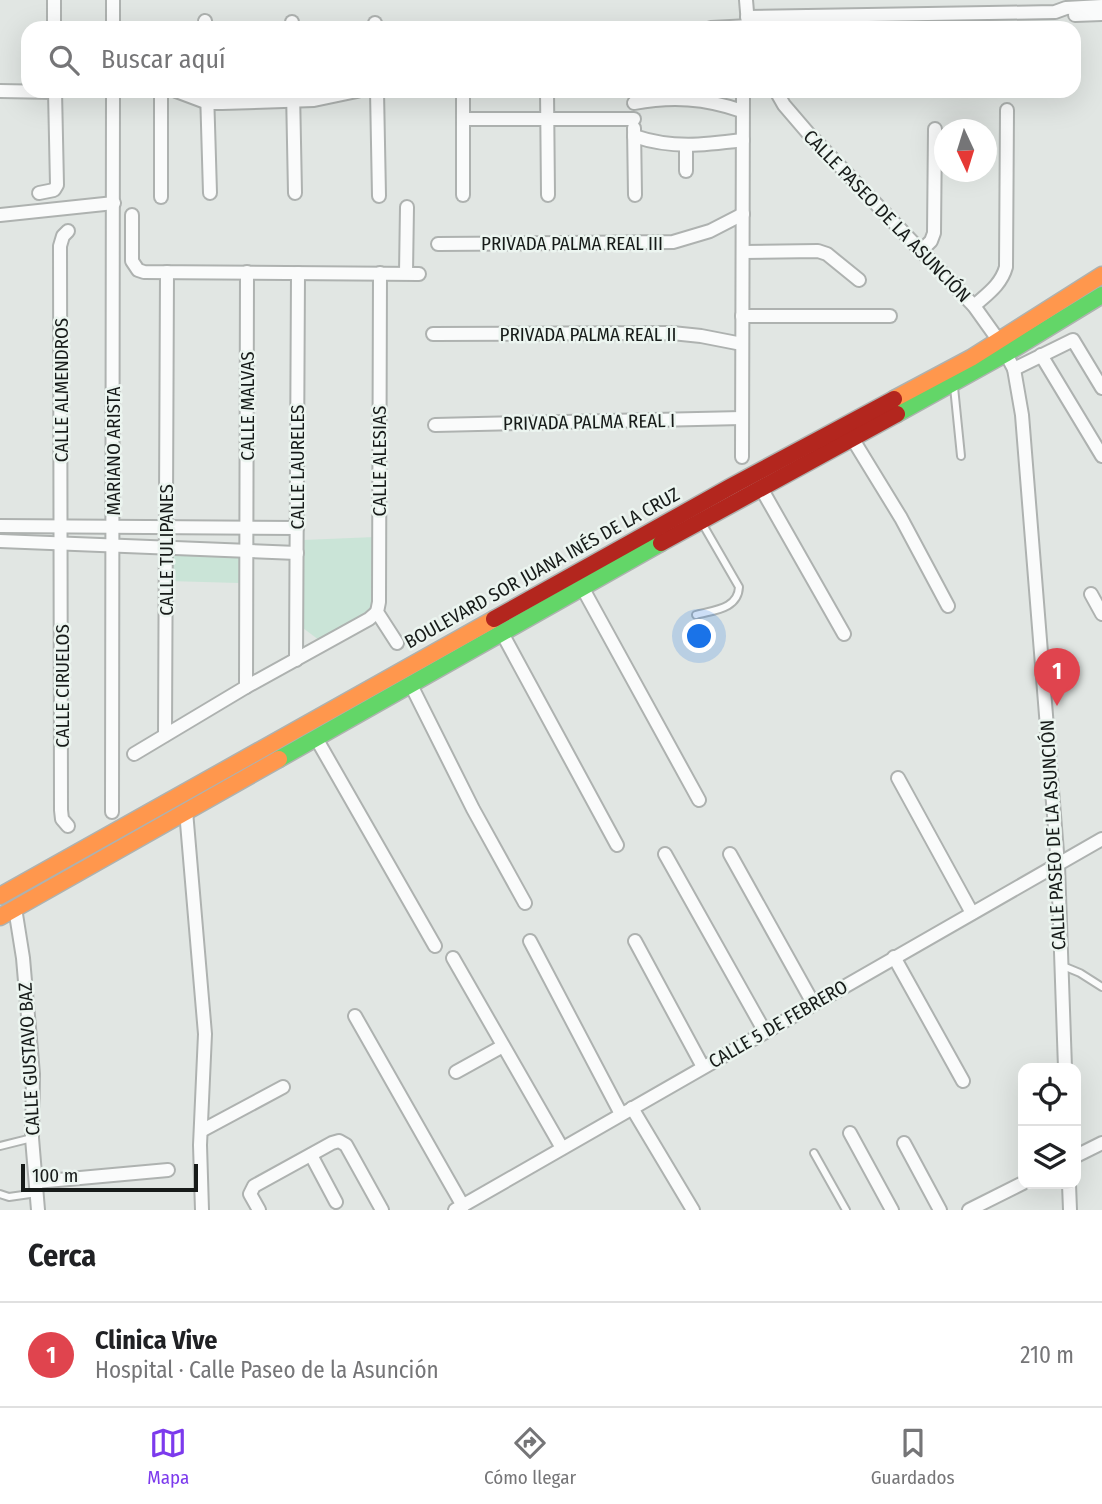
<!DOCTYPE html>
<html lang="es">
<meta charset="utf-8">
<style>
body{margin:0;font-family:"Fira Sans Condensed",sans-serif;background:#f6f6f6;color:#202124}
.controls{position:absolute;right:21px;bottom:21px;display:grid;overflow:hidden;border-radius:14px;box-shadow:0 7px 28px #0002}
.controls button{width:63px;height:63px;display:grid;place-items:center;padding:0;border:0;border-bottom:2px solid #e0e0e0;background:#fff;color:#202124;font:35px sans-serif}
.compass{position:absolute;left:934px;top:119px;width:63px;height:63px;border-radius:50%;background:#fff;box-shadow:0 7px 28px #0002;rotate:176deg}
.scale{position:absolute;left:21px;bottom:18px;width:177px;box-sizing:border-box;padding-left:7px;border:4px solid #171b19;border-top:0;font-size:19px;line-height:24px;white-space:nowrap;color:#171b19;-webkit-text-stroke:5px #ecf5f0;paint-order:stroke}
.you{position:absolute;left:700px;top:637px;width:24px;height:24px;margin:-18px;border:5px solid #fff;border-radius:50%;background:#1a73e8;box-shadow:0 0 0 10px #1a73e833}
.badge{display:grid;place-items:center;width:46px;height:46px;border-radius:50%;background:#7c3aed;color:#fff;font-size:23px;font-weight:700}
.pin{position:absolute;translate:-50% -58px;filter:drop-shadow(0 2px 4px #0008)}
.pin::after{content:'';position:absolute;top:37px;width:24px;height:21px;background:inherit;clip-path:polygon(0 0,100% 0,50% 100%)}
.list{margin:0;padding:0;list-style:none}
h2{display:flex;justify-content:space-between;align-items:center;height:91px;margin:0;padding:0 28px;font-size:30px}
h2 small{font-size:23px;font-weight:400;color:#757577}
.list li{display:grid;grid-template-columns:46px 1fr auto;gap:21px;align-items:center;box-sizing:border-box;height:105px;padding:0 28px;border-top:2px solid #e0e0e0}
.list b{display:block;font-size:26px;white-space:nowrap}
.list p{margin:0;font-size:23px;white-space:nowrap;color:#757577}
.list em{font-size:23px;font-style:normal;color:#757577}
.icon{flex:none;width:38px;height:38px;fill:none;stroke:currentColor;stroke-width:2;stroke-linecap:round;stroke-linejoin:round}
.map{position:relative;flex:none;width:1102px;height:1210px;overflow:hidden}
.search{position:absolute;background:#fff;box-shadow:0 7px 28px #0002;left:21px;right:21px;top:21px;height:77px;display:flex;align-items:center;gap:18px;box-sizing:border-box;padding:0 24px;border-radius:21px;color:#757577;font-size:26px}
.sheet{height:196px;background:#fff}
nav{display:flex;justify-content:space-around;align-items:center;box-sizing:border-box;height:98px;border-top:2px solid #e0e0e0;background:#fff;font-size:19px;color:#757577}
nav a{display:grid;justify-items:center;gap:4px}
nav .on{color:#7c3aed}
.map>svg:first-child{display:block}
.green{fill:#cae4d7}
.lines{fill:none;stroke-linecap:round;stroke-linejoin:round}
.lane-casing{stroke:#aeb2b0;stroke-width:10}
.street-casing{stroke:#aeb2b0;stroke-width:16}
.fast-casing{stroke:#aeb2b0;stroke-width:19}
.slow-casing{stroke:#aeb2b0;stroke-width:19}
.jam-casing{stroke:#aeb2b0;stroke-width:19}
.lane{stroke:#fafbfb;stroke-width:6}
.street{stroke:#fafbfb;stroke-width:12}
.fast{stroke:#63d668;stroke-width:16}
.slow{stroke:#ff974d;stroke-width:16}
.jam{stroke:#b3261e;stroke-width:16}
.labels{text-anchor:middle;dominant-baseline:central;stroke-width:5;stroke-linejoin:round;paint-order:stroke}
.street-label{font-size:19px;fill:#171b19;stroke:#ecf5f0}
</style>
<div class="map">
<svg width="1102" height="1210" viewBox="0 0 1102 1210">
<rect width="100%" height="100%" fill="#e1e6e3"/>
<g class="green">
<polygon points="375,537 375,608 319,640 303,628 303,540"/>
<polygon points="169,551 240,553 239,583 168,581"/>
</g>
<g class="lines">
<defs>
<g id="lane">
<polyline points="954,387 961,456"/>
<path d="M696 615C714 610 738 609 739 587L702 523"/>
<polyline points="1063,966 1080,973 1102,987"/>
<polyline points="0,1146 32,1138"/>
<polyline points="814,1153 846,1210"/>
<polyline points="0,1194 9,1197 37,1193"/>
</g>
<g id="street">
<polyline points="54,0 54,28"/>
<polyline points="113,0 113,28"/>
<polyline points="746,0 748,24"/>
<polyline points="1075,15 1102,14"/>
<polyline points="747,17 1055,12 1066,8 1102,6"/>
<polyline points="205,21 206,28"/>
<polyline points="292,22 292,28"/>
<polyline points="375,23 375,28"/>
<polyline points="711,28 749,26"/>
<polyline points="0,91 55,92"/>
<polyline points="176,91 208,103 222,103 314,100 357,91"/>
<polyline points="207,91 210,193"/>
<polyline points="293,91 295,193"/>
<polyline points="377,91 379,196"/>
<polyline points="463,91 463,195"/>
<polyline points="547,91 548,195"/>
<polyline points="776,91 784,105 808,133 974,306 999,341 1014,369 1022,415 1058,865 1065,1068"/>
<path d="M634 103C672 96 705 98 742 111"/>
<polyline points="463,119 634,119"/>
<polyline points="634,128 635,195"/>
<path d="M634 136C672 149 704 145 743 140"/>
<polyline points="686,147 686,171"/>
<polyline points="39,193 54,190 57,185 55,91"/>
<polyline points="161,197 161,91"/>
<polyline points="0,215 114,203"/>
<polyline points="132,215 132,261 138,270 144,272 419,274"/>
<polyline points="68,231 63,236 60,246 61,810 62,819 68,826"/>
<polyline points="438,244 673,242 710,231 743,214"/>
<polyline points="922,250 931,241 934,233 935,129"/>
<polyline points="743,252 818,251 827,254 859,280"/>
<polyline points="380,273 379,602 377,612 397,643"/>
<polyline points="406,273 407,207"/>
<path d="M974 306C987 294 1001 285 1006 267L1007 110"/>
<polyline points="742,316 890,316"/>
<polyline points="433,334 672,333 701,336 742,344"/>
<polyline points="1041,355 1102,456"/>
<polyline points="1014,369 1073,340 1102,388"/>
<polyline points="435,425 742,418"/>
<polyline points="852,438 901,518 948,606"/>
<polyline points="742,457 743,91"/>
<polyline points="761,488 844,634"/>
<polyline points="0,526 297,528"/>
<polyline points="0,541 297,553"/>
<polyline points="582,587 699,800"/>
<polyline points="1091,594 1102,614"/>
<polyline points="502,633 617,845"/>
<polyline points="296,660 298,273"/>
<polyline points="411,685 473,809 525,903"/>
<polyline points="246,687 247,272"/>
<polyline points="165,735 167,272"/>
<polyline points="316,738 435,946"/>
<polyline points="134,754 246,687 369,619 377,612"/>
<polyline points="898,778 972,913"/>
<polyline points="186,811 205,1034 200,1145 202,1210"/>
<polyline points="112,812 113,91"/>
<polyline points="665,854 765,1032"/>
<polyline points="730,854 813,1003"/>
<polyline points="15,908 23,958 33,1074 32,1138 38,1210"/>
<polyline points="530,941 621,1114"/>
<polyline points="635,941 703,1067"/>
<polyline points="894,957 963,1081"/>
<polyline points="453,958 562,1148"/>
<polyline points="355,1016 463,1206"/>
<polyline points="456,1072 503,1046"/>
<polyline points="632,1108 693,1210"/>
<polyline points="201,1131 283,1087"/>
<polyline points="850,1133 892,1210"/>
<polyline points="904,1143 940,1210"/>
<polyline points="311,1155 336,1202"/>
<polyline points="1076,1156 1102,1143"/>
<polyline points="36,1182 168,1170"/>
<polyline points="1069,1184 1070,1210"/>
<polyline points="259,1210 250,1194 254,1186 332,1143 339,1141 346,1145 382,1210"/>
<polyline points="455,1210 1102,839"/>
<polyline points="969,1210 1023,1183"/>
</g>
<g id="fast">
<polyline points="897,414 1007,353 1102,295"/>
<polyline points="279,759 661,543"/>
</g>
<g id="slow">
<polyline points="894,399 971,358 1102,275"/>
<polyline points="0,896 494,619"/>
<polyline points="0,917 279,759"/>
</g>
<g id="jam">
<polyline points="661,543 897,414"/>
<polyline points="494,619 730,487 894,399"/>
</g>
</defs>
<use href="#lane" class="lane-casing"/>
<use href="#street" class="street-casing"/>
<use href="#fast" class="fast-casing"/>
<use href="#slow" class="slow-casing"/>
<use href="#jam" class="jam-casing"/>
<use href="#lane" class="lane"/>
<use href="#street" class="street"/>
<use href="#fast" class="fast"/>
<use href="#slow" class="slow"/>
<use href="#jam" class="jam"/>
</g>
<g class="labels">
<g class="street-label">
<text transform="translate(887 216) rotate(46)">CALLE PASEO DE LA ASUNCIÓN</text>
<text x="572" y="243">PRIVADA PALMA REAL III</text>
<text x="588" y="334">PRIVADA PALMA REAL II</text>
<text transform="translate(61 390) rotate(-90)">CALLE ALMENDROS</text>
<text transform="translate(247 406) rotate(-90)">CALLE MALVAS</text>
<text transform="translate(589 422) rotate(-1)">PRIVADA PALMA REAL I</text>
<text transform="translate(113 451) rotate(-90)">MARIANO ARISTA</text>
<text transform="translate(379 461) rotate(-90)">CALLE ALESIAS</text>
<text transform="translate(297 467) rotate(-90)">CALLE LAURELES</text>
<text transform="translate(166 550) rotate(-90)">CALLE TULIPANES</text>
<text transform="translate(542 568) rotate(-29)">BOULEVARD SOR JUANA INÉS DE LA CRUZ</text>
<text transform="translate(62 686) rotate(-90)">CALLE CIRUELOS</text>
<text transform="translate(1053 835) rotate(-93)">CALLE PASEO DE LA ASUNCIÓN</text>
<text transform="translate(778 1024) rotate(-30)">CALLE 5 DE FEBRERO</text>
<text transform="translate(29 1059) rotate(-93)">CALLE GUSTAVO BAZ</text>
</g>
</g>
</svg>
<div class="controls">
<button><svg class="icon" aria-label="locate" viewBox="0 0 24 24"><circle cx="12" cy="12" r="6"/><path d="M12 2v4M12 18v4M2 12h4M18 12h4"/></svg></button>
<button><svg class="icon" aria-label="layers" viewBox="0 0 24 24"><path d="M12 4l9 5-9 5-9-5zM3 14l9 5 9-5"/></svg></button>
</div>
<svg class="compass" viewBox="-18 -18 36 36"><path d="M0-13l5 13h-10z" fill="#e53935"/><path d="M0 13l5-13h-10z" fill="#757577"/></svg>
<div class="scale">100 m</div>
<div class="you"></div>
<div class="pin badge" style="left:1057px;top:706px;background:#e0444e">1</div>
<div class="search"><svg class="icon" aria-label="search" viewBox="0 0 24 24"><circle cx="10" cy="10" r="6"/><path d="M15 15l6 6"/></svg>Buscar aquí</div>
</div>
<section class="sheet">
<h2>Cerca<small></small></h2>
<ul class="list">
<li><span class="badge" style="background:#e0444e">1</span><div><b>Clinica Vive</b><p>Hospital · Calle Paseo de la Asunción</p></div><em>210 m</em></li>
</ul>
</section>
<nav>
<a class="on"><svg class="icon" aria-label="map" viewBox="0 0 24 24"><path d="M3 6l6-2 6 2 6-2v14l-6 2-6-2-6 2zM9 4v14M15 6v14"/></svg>Mapa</a>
<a><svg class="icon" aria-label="directions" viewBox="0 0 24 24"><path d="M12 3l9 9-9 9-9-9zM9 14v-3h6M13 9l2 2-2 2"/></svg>Cómo llegar</a>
<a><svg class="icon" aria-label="saved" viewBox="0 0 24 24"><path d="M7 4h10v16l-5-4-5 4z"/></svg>Guardados</a>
</nav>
